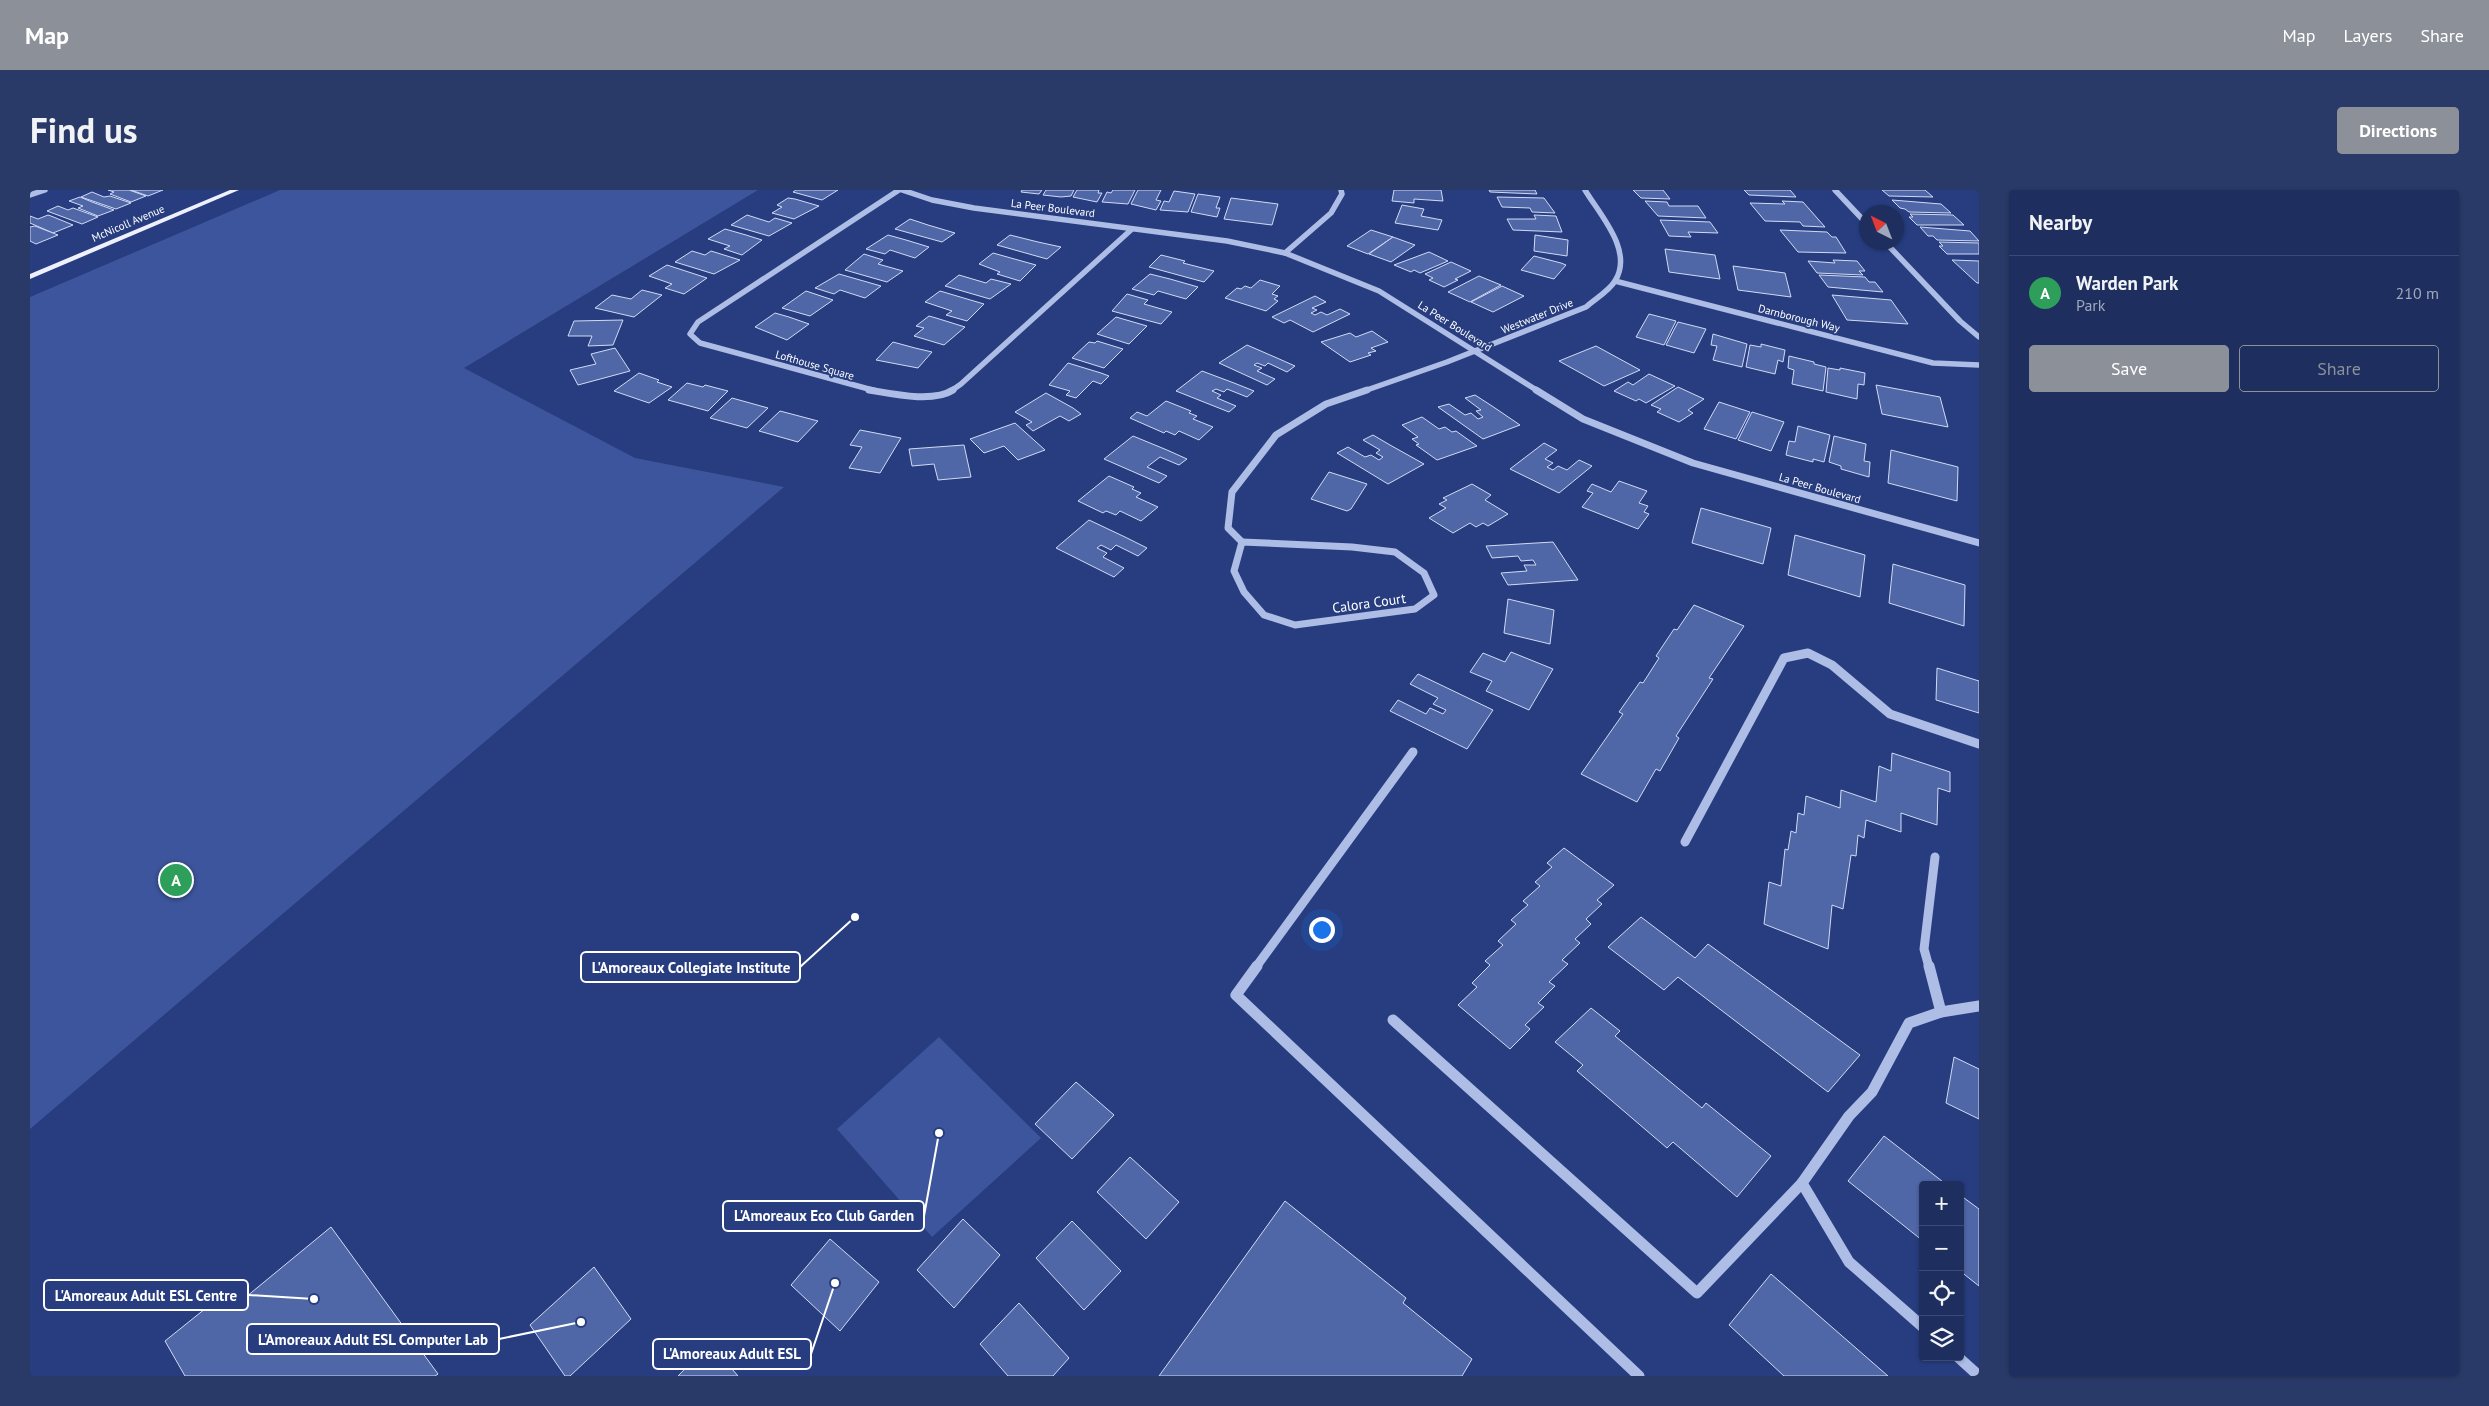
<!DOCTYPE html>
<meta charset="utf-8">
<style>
body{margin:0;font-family:"PT Sans",sans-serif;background:#2a3a68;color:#f1f3f6}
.controls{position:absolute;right:15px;bottom:15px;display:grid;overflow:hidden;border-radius:5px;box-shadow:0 1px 4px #0004}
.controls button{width:45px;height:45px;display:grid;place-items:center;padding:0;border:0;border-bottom:1px solid #3b4a74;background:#1d2e5f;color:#f1f3f6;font:25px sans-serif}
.compass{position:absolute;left:1829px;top:15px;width:45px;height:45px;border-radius:50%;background:#1d2e5f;box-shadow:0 1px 4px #0004;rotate:318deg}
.you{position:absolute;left:1291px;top:739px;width:18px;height:18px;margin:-12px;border:4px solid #fff;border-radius:50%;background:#1a73e8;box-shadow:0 0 0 8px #1a73e833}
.badge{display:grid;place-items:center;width:32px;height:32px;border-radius:50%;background:#8c9099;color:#fff;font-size:16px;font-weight:700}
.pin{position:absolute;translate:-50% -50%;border:2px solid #fff;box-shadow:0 1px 5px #0006}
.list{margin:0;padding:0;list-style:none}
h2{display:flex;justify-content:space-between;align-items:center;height:65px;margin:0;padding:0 20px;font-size:21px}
h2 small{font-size:16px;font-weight:400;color:#a0a8bd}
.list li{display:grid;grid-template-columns:32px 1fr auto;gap:15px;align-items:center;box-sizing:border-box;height:75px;padding:0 20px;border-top:1px solid #3b4a74}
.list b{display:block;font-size:19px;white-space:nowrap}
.list p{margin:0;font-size:16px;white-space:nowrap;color:#a0a8bd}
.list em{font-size:16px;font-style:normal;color:#a0a8bd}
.actions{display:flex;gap:10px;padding:15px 20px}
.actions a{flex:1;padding:11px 0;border:1px solid #8c9099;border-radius:5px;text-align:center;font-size:18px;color:#8c9099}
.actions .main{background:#8c9099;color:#fff}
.icon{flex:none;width:28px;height:28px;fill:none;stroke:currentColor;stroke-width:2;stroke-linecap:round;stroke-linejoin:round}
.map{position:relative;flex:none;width:1949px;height:1186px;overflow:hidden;border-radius:5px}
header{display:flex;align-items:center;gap:30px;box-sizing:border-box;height:70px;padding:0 25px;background:#8c9099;color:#fff}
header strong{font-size:24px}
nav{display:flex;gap:28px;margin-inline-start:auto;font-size:18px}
.intro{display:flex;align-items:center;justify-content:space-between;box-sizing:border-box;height:120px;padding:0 30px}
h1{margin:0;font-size:35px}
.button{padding:12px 22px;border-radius:5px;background:#8c9099;color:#fff;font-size:18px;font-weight:700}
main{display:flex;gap:30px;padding:0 30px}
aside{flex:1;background:#1d2e5f;border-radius:5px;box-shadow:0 1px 4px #0004}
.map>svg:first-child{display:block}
.green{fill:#3c559c}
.building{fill:#5067a7;stroke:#d1daf4}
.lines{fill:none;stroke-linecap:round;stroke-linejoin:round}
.minor-far3{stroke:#aebde5;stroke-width:5.5}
.minor-far2{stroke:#aebde5;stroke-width:7}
.minor-far1{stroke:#aebde5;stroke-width:9}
.minor{stroke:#aebde5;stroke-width:11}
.major{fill:#eef1fd;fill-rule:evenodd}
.labels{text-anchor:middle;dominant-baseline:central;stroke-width:4;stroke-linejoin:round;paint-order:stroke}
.far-street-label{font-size:11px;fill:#fff;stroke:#273d7f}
.street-label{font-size:14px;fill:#fff;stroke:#273d7f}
.leader{fill:none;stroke:#fff;stroke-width:2}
.callout-dot{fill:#fff;stroke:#273d7f;stroke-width:2}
.callout{fill:#273d7f;stroke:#fff;stroke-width:2}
.callout-label{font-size:15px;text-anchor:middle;font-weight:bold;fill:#fff}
</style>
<header>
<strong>Map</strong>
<nav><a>Map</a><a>Layers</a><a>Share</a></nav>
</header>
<div class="intro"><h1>Find us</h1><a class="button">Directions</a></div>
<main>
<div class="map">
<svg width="1949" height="1186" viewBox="0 0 1949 1186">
<rect width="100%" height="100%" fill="#273d7f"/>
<g class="green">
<polygon points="250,0 728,0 434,178 605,268 754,297 0,939 0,107"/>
<polygon points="909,847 1011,948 902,1047 807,939"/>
</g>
<g class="building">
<polygon points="78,0 99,0 116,6 101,12 80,4 84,2"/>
<polygon points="101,0 133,0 118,6"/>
<polygon points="766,0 808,0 792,10 763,2"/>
<polygon points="992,0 1012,0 1009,4 991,2"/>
<polygon points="1016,0 1044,0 1041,6 1031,7 1013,5"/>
<polygon points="1047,0 1069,0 1068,3 1072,3 1067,12 1043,7"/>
<polygon points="1083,0 1105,0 1098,14 1072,12 1077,2 1081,3"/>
<polygon points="1108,0 1131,0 1126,10 1131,11 1126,20 1101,14"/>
<polygon points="1364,0 1411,0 1413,11 1384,9 1384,13 1362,11"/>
<polygon points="1459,0 1505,0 1507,4 1460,2"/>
<polygon points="1603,0 1633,0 1640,9 1611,8"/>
<polygon points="1714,0 1760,0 1766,7 1719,5"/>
<polygon points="1852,0 1895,0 1903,7 1859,6"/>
<polygon points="1144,1 1165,4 1158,22 1130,20 1134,11 1139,12"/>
<polygon points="62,2 74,7 80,6 101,13 86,19 51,7"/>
<polygon points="1168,4 1190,7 1186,18 1190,18 1187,27 1161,22"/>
<polygon points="50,7 62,12 84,20 68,26 48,18 53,16 39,11"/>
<polygon points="1467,7 1514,8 1525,23 1502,22 1500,18 1472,17"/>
<polygon points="758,8 765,9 789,16 764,29 742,23 752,17 747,15"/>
<polygon points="1201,8 1248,14 1242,35 1194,29"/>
<polygon points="1862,10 1911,14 1921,23 1879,22 1875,19 1870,18"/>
<polygon points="1615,11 1637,12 1639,16 1668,16 1676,28 1628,26"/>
<polygon points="1752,11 1773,12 1795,37 1773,36 1770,32 1735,31 1720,13 1755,14"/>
<polygon points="1372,15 1394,19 1391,26 1412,30 1408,40 1365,33"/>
<polygon points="28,16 38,20 43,18 68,27 52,34 17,21"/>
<polygon points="1880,24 1923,25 1934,35 1887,35 1879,27 1883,27"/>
<polygon points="18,25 21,26 43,35 23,43 0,33 0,26 8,29"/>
<polygon points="717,25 739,32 745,28 762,33 739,46 701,35"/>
<polygon points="1504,25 1526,26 1532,42 1483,40 1477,29 1506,29"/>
<polygon points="880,29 898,35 925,43 912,52 865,39"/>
<polygon points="1630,30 1680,32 1688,43 1658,42 1661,47 1639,46"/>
<polygon points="5,36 28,45 6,54 0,51 0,37"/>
<polygon points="1890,37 1940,41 1949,51 1907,50 1903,46 1898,46"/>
<polygon points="695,39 716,45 732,50 712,65 694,59 700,56 678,49"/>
<polygon points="1341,40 1363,47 1338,64 1317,56"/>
<polygon points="1750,40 1797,42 1802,47 1806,47 1816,63 1768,62"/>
<polygon points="858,45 876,50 899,57 885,68 860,60 855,64 836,59"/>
<polygon points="980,45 1008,52 1031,57 1017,69 967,55"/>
<polygon points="1505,45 1538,50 1537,66 1504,61"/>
<polygon points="1363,47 1385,55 1361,72 1339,64"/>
<polygon points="1909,52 1949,53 1949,64 1917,64 1909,56 1913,56"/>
<polygon points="1635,59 1685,65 1690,89 1639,82"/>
<polygon points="662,61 675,65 681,61 710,70 684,84 645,72"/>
<polygon points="1399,62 1418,71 1390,83 1384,80 1381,82 1364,75"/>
<polygon points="963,63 988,70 1006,75 990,91 967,84 970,82 949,74"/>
<polygon points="834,64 853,70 848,74 873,81 857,92 815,80"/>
<polygon points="1131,65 1155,71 1153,73 1184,81 1174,92 1119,77"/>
<polygon points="1504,66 1531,73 1536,75 1524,89 1491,80"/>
<polygon points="1803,70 1827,71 1835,81 1829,81 1833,85 1787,83 1778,71 1805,73"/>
<polygon points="1922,70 1949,71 1949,93 1947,93"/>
<polygon points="1421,72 1441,81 1425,89 1428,90 1414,97 1399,90 1403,88 1395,84"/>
<polygon points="637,75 677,88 654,104 635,98 642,94 619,86"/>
<polygon points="1703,76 1755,83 1761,107 1708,100"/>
<polygon points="809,84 851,96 835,108 810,100 804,104 785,98"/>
<polygon points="1120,84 1140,89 1168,97 1156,109 1128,101 1124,105 1102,99"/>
<polygon points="929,85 956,93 961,89 981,94 960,109 915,96"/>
<polygon points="1789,85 1835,87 1839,92 1845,92 1853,102 1798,97"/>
<polygon points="1449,86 1471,95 1440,112 1418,102"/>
<polygon points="1230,90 1250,96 1242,104 1248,106 1244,109 1248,111 1236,121 1195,108 1207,98 1211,99 1215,96 1221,98"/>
<polygon points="1472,96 1494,106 1463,122 1441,112"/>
<polygon points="612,100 632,105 604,127 565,118 582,105 601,109"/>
<polygon points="776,101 803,110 780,126 752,118"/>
<polygon points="910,101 954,114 937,131 916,125 922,121 895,112"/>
<polygon points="1097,104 1118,110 1114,114 1142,122 1131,134 1082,121"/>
<polygon points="1802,105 1861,110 1878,134 1817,130"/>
<polygon points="1285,106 1296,112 1282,118 1287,120 1281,123 1285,125 1291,122 1297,125 1310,119 1320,124 1283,142 1260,130 1254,133 1242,127"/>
<polygon points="745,123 759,127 779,134 757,150 725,137"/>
<polygon points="1619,124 1646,131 1634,155 1606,147"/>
<polygon points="899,126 906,128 935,137 914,155 884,146 894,138 886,136"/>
<polygon points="1086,127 1117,136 1099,154 1067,144"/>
<polygon points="593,130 583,155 558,156 562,146 538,146 544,131"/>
<polygon points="1648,132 1676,139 1664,163 1636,155"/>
<polygon points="1342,141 1358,152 1341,158 1346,161 1338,163 1341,165 1320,172 1291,152 1320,143 1326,147"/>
<polygon points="1683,144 1717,154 1712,177 1683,170 1687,156 1681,155"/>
<polygon points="1067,151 1093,159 1074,178 1042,168 1059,152 1065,153"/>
<polygon points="863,152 885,158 902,162 888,178 846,170"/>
<polygon points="1731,154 1755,160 1753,172 1748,170 1745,184 1716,177 1720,155 1731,157"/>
<polygon points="1217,155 1247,168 1265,176 1257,182 1238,173 1235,176 1227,173 1224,175 1232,178 1227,181 1245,189 1237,195 1189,173"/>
<polygon points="1566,156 1610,180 1574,196 1529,171"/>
<polygon points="585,158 600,181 548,195 540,180 566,174 561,164"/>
<polygon points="1759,166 1784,172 1784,174 1796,177 1793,201 1762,194 1764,180 1758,178"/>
<polygon points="1038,173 1071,183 1079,186 1071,194 1063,191 1046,208 1036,205 1040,201 1019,195"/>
<polygon points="1798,178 1810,180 1810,178 1835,183 1834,195 1828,194 1827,209 1796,202"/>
<polygon points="1172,181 1204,193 1224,201 1217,207 1197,199 1194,202 1186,199 1182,201 1191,205 1187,208 1206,216 1199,222 1146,201"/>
<polygon points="609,183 629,190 627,192 642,197 619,213 584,201"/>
<polygon points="1619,184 1645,196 1616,213 1609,209 1606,211 1584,201 1598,192 1603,195"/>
<polygon points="657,193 673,197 675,195 698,201 678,221 638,210"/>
<polygon points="1846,195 1910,207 1918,237 1852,224"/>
<polygon points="1648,197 1674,209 1658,220 1663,223 1649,232 1627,222 1631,219 1621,215"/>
<polygon points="1016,203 1043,218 1051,224 1039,231 1030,226 1003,241 996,235 1002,232 985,222"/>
<polygon points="1445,205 1462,216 1490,235 1453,249 1408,217 1419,214 1435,225 1441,223 1448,229 1453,227 1446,221 1451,220 1435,208"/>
<polygon points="702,208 738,218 717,238 680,228"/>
<polygon points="1136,211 1161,221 1159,223 1167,226 1163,229 1183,237 1169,250 1149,241 1145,245 1136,241 1134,243 1100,228 1107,222 1117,226"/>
<polygon points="1689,212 1720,222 1706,249 1674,239"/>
<polygon points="750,221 788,231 768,252 729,241"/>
<polygon points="1722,222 1754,232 1741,261 1708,250"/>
<polygon points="1392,227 1409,239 1415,237 1422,242 1426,241 1447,256 1407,270 1386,255 1389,254 1382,249 1388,247 1372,235"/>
<polygon points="985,233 1015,260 988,270 974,256 954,263 940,249"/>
<polygon points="1768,236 1800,245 1794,272 1783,269 1783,272 1756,265 1759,251 1765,252"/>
<polygon points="830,240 871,248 850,283 819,278 832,257 820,255"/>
<polygon points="1343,245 1360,255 1394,274 1358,294 1307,263 1318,257 1335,267 1341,265 1349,270 1353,267 1346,263 1350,260 1333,250"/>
<polygon points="1103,246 1137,260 1157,269 1149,275 1130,267 1117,277 1137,286 1129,293 1074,269"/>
<polygon points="1804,246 1836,254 1834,271 1840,272 1839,287 1811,279 1811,276 1799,272"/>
<polygon points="1514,253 1527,260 1515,269 1523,273 1517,277 1523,280 1528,276 1537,280 1549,270 1562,276 1529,303 1480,279"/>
<polygon points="934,255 941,287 908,290 904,274 882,276 879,259"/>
<polygon points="1861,260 1928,277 1927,311 1858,293"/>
<polygon points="1299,282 1337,294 1321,319 1317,321 1281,309"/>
<polygon points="1079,286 1104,297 1102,299 1111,303 1106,307 1128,317 1111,331 1090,321 1086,325 1076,321 1073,323 1048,311"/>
<polygon points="1589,291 1617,301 1609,313 1618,316 1614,322 1619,324 1608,339 1552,317 1563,303 1557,301 1562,294 1581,302"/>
<polygon points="1442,294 1461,305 1455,310 1478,324 1458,336 1453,333 1446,337 1440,333 1423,343 1399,328 1416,318 1409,314 1417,310 1413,308"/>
<polygon points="1671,318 1741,338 1733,374 1662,353"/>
<polygon points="1059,330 1095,347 1117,358 1108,366 1086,355 1081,360 1071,355 1067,358 1077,363 1073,367 1094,378 1084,387 1026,358"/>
<polygon points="1765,345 1835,365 1830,407 1758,385"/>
<polygon points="1523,352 1548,390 1478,395 1471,383 1497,381 1494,375 1506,375 1503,370 1491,371 1488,366 1462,368 1456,356"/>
<polygon points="1863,374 1935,395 1934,436 1859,413"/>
<polygon points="1478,409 1524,420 1520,454 1474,443"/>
<polygon points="1664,415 1714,436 1679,488 1683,489 1646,546 1649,548 1630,581 1626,579 1607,612 1551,584 1593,524 1589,522 1610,492 1613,493 1629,468 1626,466 1644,439 1647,440"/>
<polygon points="1481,462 1523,479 1499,520 1456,501 1462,491 1440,482 1453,463 1475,472"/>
<polygon points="1907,478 1949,491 1949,523 1906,510"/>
<polygon points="1388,484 1463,520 1437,559 1360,521 1368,510 1396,524 1400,518 1413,524 1416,520 1403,514 1408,508 1380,494"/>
<polygon points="1862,563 1920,582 1920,602 1908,598 1907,635 1871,623 1871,642 1836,630 1834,648 1828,645 1826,666 1821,665 1813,719 1802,715 1798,759 1734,734 1739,692 1751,696 1755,659 1758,660 1761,641 1766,643 1768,623 1774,625 1776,606 1810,618 1811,600 1846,612 1849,576 1861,581"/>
<polygon points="1534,658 1584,695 1567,710 1572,714 1556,729 1561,734 1545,749 1550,753 1532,770 1538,774 1519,792 1525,796 1508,813 1514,817 1495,835 1500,839 1480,859 1428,815 1447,797 1442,793 1460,775 1455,771 1473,755 1468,751 1486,734 1481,730 1498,715 1493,711 1510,696 1505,692 1522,677 1517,673"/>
<polygon points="1611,727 1665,768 1678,754 1830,865 1798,902 1648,787 1634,800 1578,757"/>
<polygon points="1561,818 1590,841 1585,846 1672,918 1676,913 1741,966 1707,1007 1643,952 1637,958 1547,881 1553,875 1525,852"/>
<polygon points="1924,867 1949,879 1949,929 1916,913"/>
<polygon points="1046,892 1084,925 1042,969 1005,934"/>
<polygon points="1854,946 1917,995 1893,995 1893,1051 1818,991"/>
<polygon points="1100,967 1149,1012 1116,1049 1067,1002"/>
<polygon points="1930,1005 1949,1019 1949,1096 1930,1081"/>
<polygon points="1255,1011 1376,1108 1373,1113 1442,1169 1432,1186 1129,1186"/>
<polygon points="933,1029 970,1065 924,1118 887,1080"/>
<polygon points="1042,1031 1091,1081 1054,1120 1006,1068"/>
<polygon points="301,1037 408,1184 405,1186 155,1186 135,1151 196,1102 205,1116"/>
<polygon points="800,1049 849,1092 810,1141 761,1095"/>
<polygon points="564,1077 601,1129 540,1186 535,1186 500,1135"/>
<polygon points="1741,1084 1858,1186 1754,1186 1699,1135"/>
<polygon points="989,1113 1039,1168 1023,1186 978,1186 950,1154"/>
<polygon points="680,1153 708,1186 648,1186"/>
</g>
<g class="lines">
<g class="minor-far3">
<polyline points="872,0 902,10 944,18 1197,51 1255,63 1349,101 1508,201"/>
<polyline points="1805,0 1836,33"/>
<polyline points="0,5 15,0"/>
<polyline points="1855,52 1930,131 1949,147"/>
<polyline points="1255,63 1301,23 1312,4 1311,0"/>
<polyline points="1585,91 1903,173 1949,175"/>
<polyline points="846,201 670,153 660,144 668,132 869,0"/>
<polyline points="921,201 931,194 1102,39"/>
<path d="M1334 201 1417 172 1556 117C1565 109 1579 101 1585 91 1604 61 1570 25 1555 0"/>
</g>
<g class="minor-far2">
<path d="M839 200C863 204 903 213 923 200"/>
<polyline points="1506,200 1553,229 1663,273 1949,353"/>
<polygon points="1212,352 1322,357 1365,362 1394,383 1404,405 1385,419 1265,435 1234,425 1214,402 1204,381"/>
<polyline points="1212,352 1198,338 1202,302 1246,245 1296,214 1337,200"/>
</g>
<g class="minor-far1">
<polyline points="1655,652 1754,468 1778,463 1802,475 1860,524 1949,554"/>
<polyline points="1226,777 1383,562"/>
<polyline points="1899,777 1894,759 1905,667"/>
</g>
<g class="minor">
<polyline points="1227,776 1206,805 1609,1186"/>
<polyline points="1899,776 1911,822"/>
<polyline points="1363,830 1667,1103 1772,993"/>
<polyline points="1893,1137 1819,1072 1772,993 1819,926 1842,902 1879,833 1911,822 1949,816"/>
<polyline points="1928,1167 1949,1186"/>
</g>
<polygon class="major" points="200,0 209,0 0,89 0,84"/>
</g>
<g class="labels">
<g class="far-street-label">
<text transform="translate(1023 18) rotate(7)">La Peer Boulevard</text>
<text transform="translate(98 33) rotate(-23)">McNicoll Avenue</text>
<text transform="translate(1507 126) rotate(-22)">Westwater Drive</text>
<text transform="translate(1769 128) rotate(14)">Darnborough Way</text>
<text transform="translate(1425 136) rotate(32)">La Peer Boulevard</text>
<text transform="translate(785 175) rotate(16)">Lofthouse Square</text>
<text transform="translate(1790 298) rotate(16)">La Peer Boulevard</text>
</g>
<g class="street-label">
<text transform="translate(1339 413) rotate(-8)">Calora Court</text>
</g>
</g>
<path class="leader" d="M825 727L770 777M909 943L894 1026M284 1109L218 1105M551 1132L469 1149M805 1093L781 1164"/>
<g class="callout-dot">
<circle cx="825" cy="727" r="5"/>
<circle cx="909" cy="943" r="5"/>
<circle cx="284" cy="1109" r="5"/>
<circle cx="551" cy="1132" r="5"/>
<circle cx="805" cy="1093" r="5"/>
</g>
<g class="callout">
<rect x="551" y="762" width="219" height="30" rx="5"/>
<rect x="693" y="1011" width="201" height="30" rx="5"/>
<rect x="14" y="1090" width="204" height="30" rx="5"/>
<rect x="217" y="1134" width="252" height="30" rx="5"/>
<rect x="623" y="1149" width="158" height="30" rx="5"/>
</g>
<g class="callout-label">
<text x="661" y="783">L'Amoreaux Collegiate Institute</text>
<text x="794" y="1031">L'Amoreaux Eco Club Garden</text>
<text x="116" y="1111">L'Amoreaux Adult ESL Centre</text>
<text x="343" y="1155">L'Amoreaux Adult ESL Computer Lab</text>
<text x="702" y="1169">L'Amoreaux Adult ESL</text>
</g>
</svg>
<div class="controls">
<button>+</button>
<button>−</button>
<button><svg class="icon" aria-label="locate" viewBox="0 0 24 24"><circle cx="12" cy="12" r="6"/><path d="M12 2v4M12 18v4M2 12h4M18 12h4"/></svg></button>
<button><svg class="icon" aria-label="layers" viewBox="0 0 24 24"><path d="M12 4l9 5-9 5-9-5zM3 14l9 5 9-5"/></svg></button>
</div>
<svg class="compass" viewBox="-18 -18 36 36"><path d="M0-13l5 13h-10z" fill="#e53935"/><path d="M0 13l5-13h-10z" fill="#a0a8bd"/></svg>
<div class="you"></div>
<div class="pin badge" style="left:146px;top:690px;background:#2e9e5b">A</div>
</div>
<aside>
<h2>Nearby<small></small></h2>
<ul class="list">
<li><span class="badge" style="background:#2e9e5b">A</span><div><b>Warden Park</b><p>Park</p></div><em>210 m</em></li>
</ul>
<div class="actions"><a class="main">Save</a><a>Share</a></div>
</aside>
</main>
